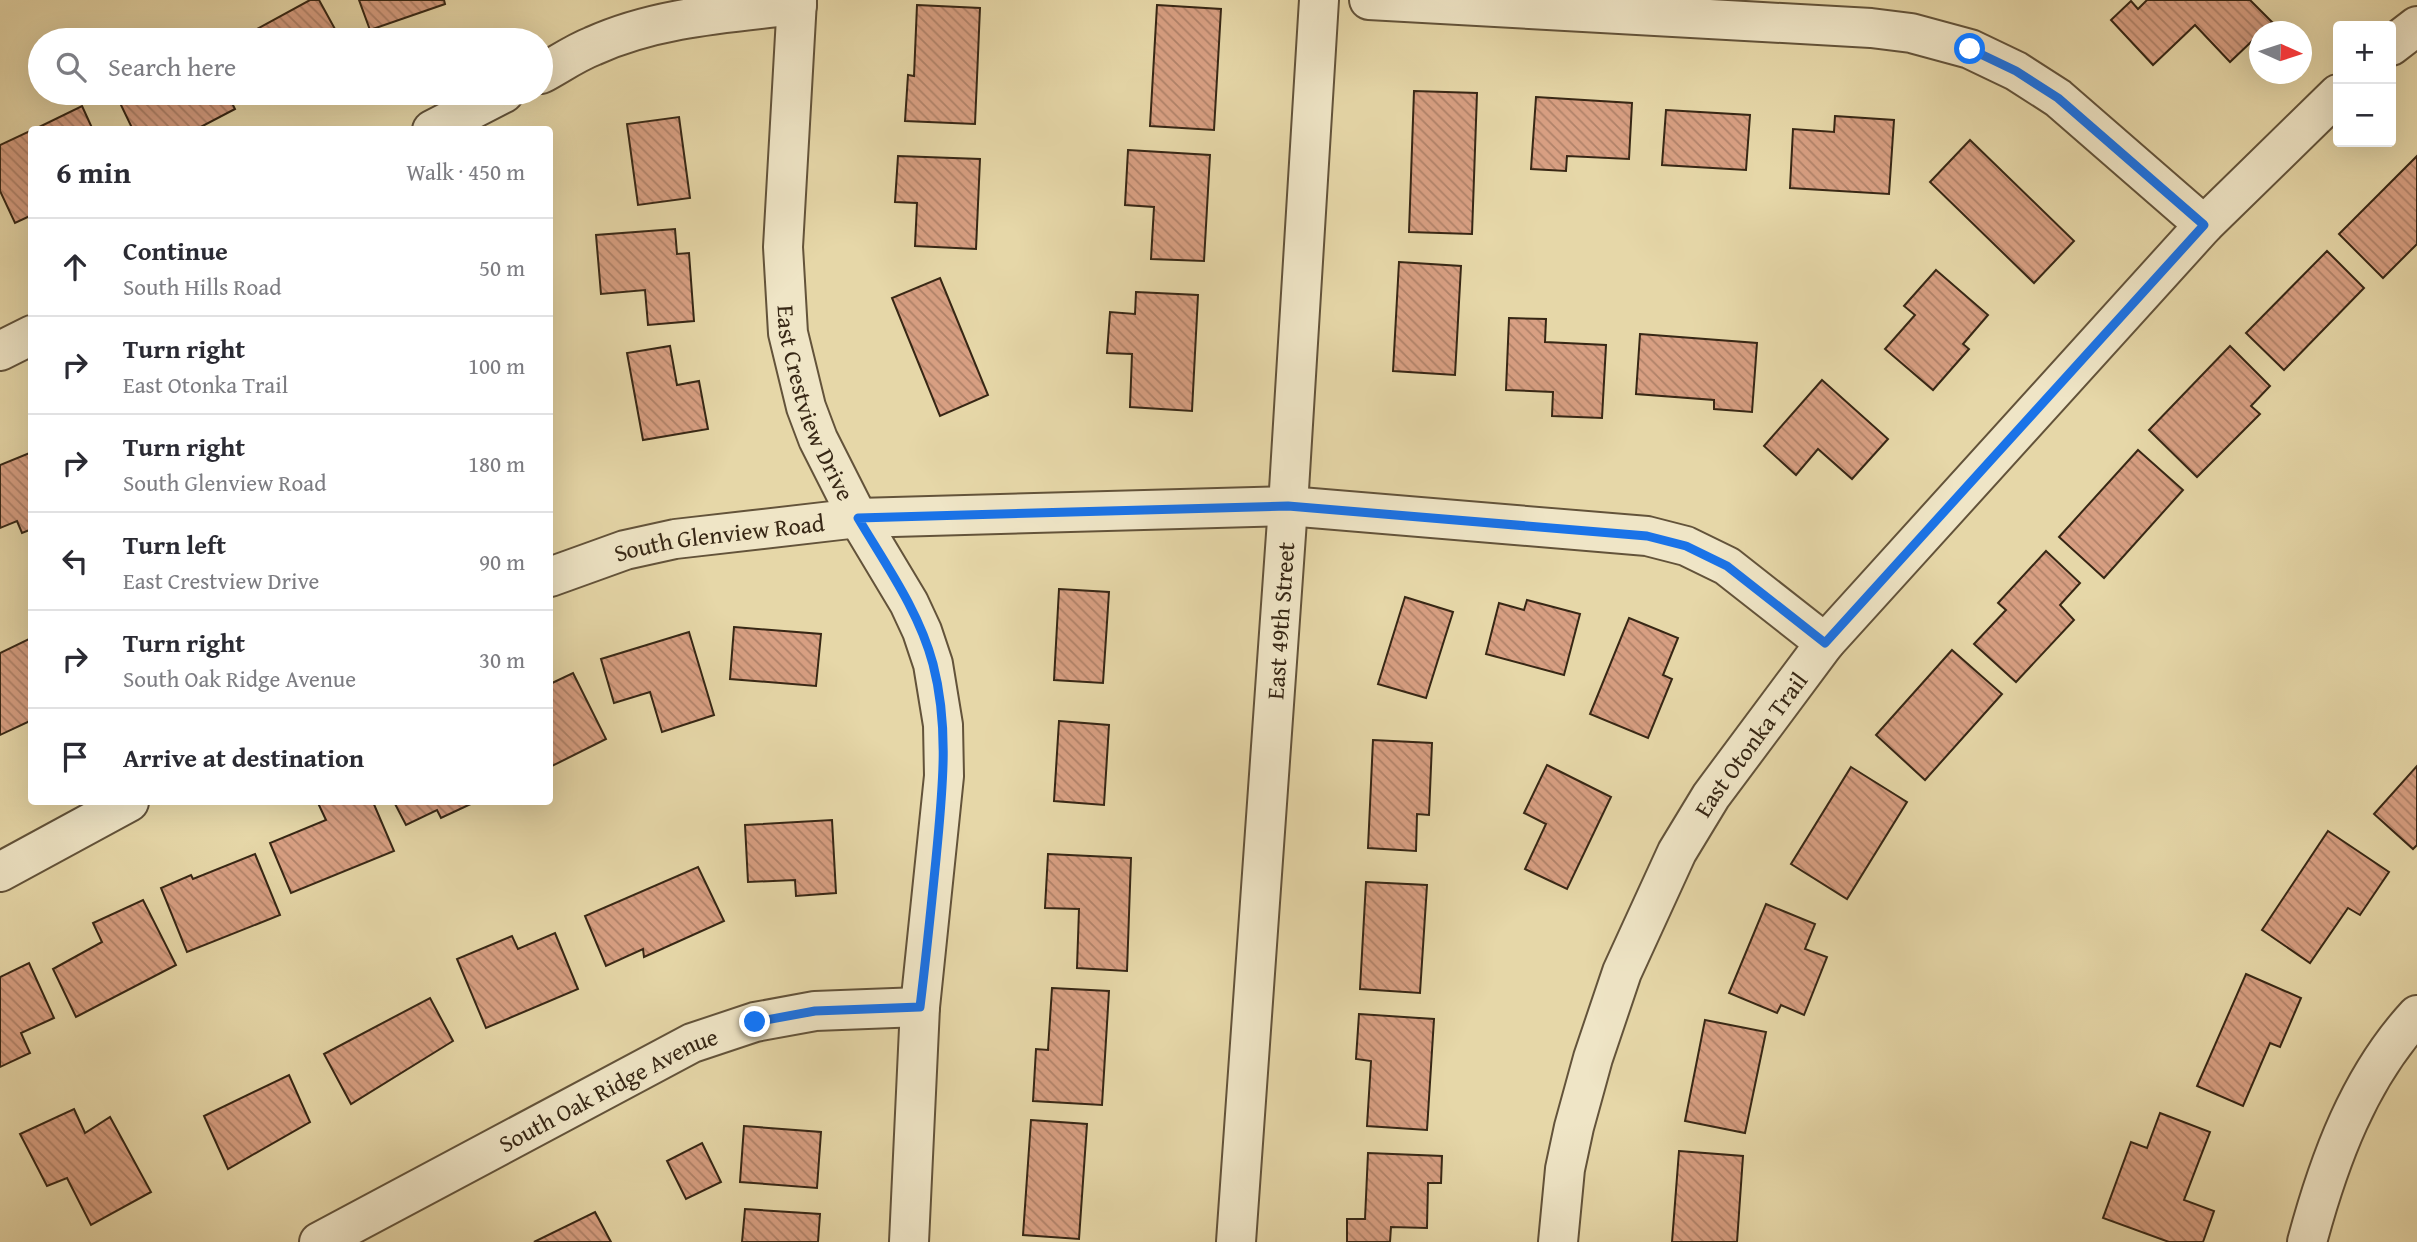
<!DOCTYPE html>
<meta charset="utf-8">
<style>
body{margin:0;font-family:"Gentium Book Plus",serif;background:#f2f2f3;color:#2b2b33}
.controls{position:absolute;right:21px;top:21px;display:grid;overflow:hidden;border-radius:7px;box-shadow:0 7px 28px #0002}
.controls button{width:63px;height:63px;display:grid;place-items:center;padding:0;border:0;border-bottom:2px solid #e1e1e2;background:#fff;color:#2b2b33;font:35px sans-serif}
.compass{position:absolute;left:2249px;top:21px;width:63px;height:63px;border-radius:50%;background:#fff;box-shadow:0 7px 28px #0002;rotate:93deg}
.stop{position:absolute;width:21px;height:21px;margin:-16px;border:5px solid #1a73e8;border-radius:50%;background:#fff}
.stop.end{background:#1a73e8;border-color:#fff;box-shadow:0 2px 7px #0008}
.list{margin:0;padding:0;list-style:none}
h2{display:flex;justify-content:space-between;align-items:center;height:91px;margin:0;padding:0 28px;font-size:30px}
h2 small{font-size:23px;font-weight:400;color:#7c7c81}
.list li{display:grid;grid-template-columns:46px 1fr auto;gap:21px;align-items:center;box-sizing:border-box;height:98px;padding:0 28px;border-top:2px solid #e1e1e2}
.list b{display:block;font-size:26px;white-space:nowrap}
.list p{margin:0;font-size:23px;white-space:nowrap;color:#7c7c81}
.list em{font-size:23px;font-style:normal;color:#7c7c81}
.icon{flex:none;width:38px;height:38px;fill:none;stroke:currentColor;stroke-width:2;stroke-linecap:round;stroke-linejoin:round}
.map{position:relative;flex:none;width:2417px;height:1242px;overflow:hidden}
.search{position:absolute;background:#fff;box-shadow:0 7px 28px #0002;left:28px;top:28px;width:525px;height:77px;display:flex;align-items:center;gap:18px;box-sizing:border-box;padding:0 24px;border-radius:38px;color:#7c7c81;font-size:26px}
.panel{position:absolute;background:#fff;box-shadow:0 7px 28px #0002;left:28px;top:126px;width:525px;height:679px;border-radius:7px}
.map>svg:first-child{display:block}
.building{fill:url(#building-back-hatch);stroke:#372715;stroke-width:2}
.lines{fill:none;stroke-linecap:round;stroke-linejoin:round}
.minor-casing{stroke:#63533a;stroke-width:42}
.tertiary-casing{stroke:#63533a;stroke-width:42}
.minor{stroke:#efe5c6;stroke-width:38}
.tertiary{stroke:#efe5c6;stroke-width:38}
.route{stroke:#1a73e8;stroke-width:9}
.labels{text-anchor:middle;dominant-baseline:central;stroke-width:7;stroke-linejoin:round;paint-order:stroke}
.street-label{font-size:24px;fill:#372715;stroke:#efe5c6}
</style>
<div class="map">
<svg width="2417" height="1242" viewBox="0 0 2417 1242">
<defs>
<pattern id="building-back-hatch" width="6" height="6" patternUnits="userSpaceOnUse" patternTransform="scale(1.75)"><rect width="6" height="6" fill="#d89f82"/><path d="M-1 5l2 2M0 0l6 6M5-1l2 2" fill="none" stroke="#b08269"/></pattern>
</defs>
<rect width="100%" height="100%" fill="#e6d7a8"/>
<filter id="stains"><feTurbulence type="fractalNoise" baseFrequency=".00286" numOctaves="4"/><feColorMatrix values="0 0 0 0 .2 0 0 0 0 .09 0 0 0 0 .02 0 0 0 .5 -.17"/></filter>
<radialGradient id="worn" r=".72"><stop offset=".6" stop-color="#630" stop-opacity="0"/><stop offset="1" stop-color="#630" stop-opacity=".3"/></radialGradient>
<g class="building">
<polygon points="310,0 319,0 341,40 237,40"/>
<polygon points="359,0 444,0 445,4 370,30"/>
<polygon points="2147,0 2250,0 2272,22 2230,62 2195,25 2153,65 2111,20 2131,1 2138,9"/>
<polygon points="917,5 980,8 975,124 905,121 908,75 914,76"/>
<polygon points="1157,5 1221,9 1214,130 1150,126"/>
<polygon points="1414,91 1477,93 1472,234 1409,232"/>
<polygon points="139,93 227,93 235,109 195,130 133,130 120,103"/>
<polygon points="1536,97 1632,103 1629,159 1567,156 1566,171 1531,169"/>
<polygon points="82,106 93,130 33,130"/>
<polygon points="1666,110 1750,115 1746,170 1662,165"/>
<polygon points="1835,116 1894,120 1889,194 1790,188 1793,129 1834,132"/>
<polygon points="679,117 690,198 638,205 627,124"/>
<polygon points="32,130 32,215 15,223 0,191 0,145"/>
<polygon points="1970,140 2074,241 2034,283 1930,182"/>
<polygon points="1128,150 1210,155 1204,261 1151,259 1154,207 1125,205"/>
<polygon points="898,156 980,159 976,249 915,246 917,203 895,202"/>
<polygon points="2417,156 2417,244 2383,278 2339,234"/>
<polygon points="675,229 677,254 689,253 694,321 648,325 645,290 601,294 596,235"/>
<polygon points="2327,251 2364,288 2284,370 2246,333"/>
<polygon points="1399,262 1461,266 1455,375 1393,371"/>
<polygon points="1936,270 1988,315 1963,344 1969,349 1933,390 1885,349 1915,315 1904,306"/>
<polygon points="940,278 988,395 940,416 892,298"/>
<polygon points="1136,292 1198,295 1192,411 1130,407 1132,354 1107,353 1110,312 1135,314"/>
<polygon points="1509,318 1546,319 1545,342 1606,345 1602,418 1552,416 1553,392 1506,390"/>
<polygon points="1640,334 1757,343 1752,412 1714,409 1714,400 1636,394"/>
<polygon points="670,346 677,385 699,381 708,429 643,440 627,353"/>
<polygon points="2230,346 2270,386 2251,406 2260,414 2197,477 2149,430"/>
<polygon points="1822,380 1888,439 1852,479 1818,449 1796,475 1764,446"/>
<polygon points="2138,450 2183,490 2104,578 2059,537"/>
<polygon points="32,452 32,529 22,533 17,521 0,528 0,465"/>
<polygon points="2046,551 2080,583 2060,605 2074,620 2016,682 1974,644 2006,610 1998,603"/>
<polygon points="1059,589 1109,592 1103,683 1054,680"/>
<polygon points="1405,597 1453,612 1426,698 1378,684"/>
<polygon points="1527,600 1580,614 1564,675 1486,654 1499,603 1524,610"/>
<polygon points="1629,618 1678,638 1663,675 1672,679 1648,738 1590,714"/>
<polygon points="734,627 821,634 816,686 730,679"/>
<polygon points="689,632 714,715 662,732 650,692 614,703 601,659"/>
<polygon points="31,638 32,720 0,735 0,653"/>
<polygon points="1952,650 2002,694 1925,780 1876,735"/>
<polygon points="573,673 606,739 550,767 550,684"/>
<polygon points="1059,721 1109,725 1104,805 1054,801"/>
<polygon points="1373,740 1432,743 1429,815 1417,814 1416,851 1368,848"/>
<polygon points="1547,765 1611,797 1567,889 1525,869 1546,824 1524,813"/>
<polygon points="2417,766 2417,845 2413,849 2374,814"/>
<polygon points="1851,767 1907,802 1847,899 1791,864"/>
<polygon points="321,802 373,802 394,851 291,893 270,843 326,820 318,803"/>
<polygon points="394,802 475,802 441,818 437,810 406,825"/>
<polygon points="832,820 836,893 796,896 795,880 748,882 745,825"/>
<polygon points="2328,831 2389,872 2360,915 2348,908 2310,963 2262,930"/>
<polygon points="255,854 280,915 187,952 161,888 191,875 193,879"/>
<polygon points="1048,854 1131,858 1127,971 1077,968 1079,909 1045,908"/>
<polygon points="698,867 724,921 644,957 643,949 606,966 585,916"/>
<polygon points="1366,882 1427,885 1420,993 1360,989"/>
<polygon points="143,900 176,965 76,1017 53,969 102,942 93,923"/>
<polygon points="1766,904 1815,924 1805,949 1827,957 1804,1015 1781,1005 1777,1013 1729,993"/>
<polygon points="555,933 578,989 486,1028 457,959 512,936 518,949"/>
<polygon points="29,963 54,1018 21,1033 30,1053 0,1067 0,977"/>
<polygon points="2246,974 2301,998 2280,1047 2270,1043 2243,1106 2197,1086"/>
<polygon points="1052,988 1109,991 1102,1105 1033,1101 1036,1049 1048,1050"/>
<polygon points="430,998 453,1041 351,1104 324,1054"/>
<polygon points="1359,1014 1434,1019 1427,1130 1367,1126 1371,1061 1356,1059"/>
<polygon points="1705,1020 1766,1032 1745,1133 1685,1121"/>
<polygon points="289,1075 310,1122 228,1169 204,1116"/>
<polygon points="74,1109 85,1133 110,1117 151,1192 91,1225 67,1178 47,1186 20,1134"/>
<polygon points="2160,1113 2210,1132 2184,1200 2214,1211 2203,1242 2169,1242 2103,1218 2131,1142 2147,1148"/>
<polygon points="1031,1120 1087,1124 1079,1239 1023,1235"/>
<polygon points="744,1126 821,1132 817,1188 740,1182"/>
<polygon points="702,1143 721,1182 686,1199 667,1161"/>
<polygon points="1679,1151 1743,1156 1737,1242 1672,1242"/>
<polygon points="1368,1153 1442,1156 1441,1183 1428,1183 1427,1228 1391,1227 1390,1242 1347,1242 1347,1219 1365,1219"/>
<polygon points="745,1209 820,1214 818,1242 742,1242"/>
<polygon points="595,1212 611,1242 534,1242"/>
</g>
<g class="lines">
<defs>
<g id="minor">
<path id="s1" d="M797 0 783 247 788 333 806 407 818 439 858 518 909 603 922 631 933 664 943 725 944 776 920 1007 909 1242"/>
<polyline points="1369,0 1871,28 1911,33 1970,49 2016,71 2058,98 2204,225"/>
<polyline points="2391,46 2417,26"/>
<path d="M541 74C558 65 575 53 593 46 657 17 728 13 797 5"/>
<polyline points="432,130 504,93"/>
<polyline points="0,351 32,335"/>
<path id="s2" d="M550 577 625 550 675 539 858 518 1288 506 1647 536 1686 546 1727 566 1825 643"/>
<polyline points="0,872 129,802"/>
<path id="s3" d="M319 1242 692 1043 755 1022 815 1011 920 1007"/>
<path id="s4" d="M1558 1242 1565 1169 1574 1127 1593 1058 1622 972 1677 852 1711 796 1825 643 2204 225 2338 94"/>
<path d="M2307 1242C2329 1160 2359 1078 2417 1015"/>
</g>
<g id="tertiary">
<path id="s5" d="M1236 1242 1288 506 1319 0"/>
</g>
</defs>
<use href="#minor" class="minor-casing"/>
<use href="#tertiary" class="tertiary-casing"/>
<use href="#minor" class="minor"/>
<use href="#tertiary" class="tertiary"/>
</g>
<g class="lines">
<path class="route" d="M755 1022 815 1011 920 1007C926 958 931 909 936 859 942 794 950 729 933 664 919 611 886 565 858 518L1288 506 1647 536 1686 546 1727 566 1825 643 2204 225 2058 98 2016 71 1970 49"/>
</g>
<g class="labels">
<g class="street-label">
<text stroke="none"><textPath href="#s1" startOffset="408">East Crestview Drive</textPath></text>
<text stroke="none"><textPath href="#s2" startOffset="175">South Glenview Road</textPath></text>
<text stroke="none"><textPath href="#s5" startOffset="623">East 49th Street</textPath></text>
<text stroke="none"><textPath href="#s4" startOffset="541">East Otonka Trail</textPath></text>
<text stroke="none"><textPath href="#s3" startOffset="327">South Oak Ridge Avenue</textPath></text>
</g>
</g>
<rect width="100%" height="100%" filter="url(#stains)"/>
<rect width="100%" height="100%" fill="url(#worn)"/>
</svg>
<div class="controls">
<button>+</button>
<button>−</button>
</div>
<svg class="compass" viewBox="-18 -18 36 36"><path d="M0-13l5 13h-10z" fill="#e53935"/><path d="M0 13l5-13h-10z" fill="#7c7c81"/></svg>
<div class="stop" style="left:1970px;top:49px"></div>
<div class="stop end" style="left:755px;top:1022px"></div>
<div class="search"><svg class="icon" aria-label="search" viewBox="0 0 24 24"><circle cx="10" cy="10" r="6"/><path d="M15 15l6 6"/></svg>Search here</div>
<section class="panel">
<h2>6 min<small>Walk · 450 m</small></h2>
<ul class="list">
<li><svg class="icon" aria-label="ahead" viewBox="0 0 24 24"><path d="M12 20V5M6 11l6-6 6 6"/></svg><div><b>Continue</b><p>South Hills Road</p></div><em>50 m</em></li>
<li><svg class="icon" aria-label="right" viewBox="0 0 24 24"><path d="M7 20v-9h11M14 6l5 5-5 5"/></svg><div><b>Turn right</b><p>East Otonka Trail</p></div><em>100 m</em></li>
<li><svg class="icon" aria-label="right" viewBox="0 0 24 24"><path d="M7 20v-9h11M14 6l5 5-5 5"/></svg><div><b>Turn right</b><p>South Glenview Road</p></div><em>180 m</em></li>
<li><svg class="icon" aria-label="left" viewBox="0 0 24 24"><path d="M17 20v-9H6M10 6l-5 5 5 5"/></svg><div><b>Turn left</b><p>East Crestview Drive</p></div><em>90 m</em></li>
<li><svg class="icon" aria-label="right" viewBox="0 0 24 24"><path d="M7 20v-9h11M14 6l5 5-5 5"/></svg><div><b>Turn right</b><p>South Oak Ridge Avenue</p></div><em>30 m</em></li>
<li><svg class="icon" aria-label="arrive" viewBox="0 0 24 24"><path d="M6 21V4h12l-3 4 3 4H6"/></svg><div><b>Arrive at destination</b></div></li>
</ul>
</section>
</div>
